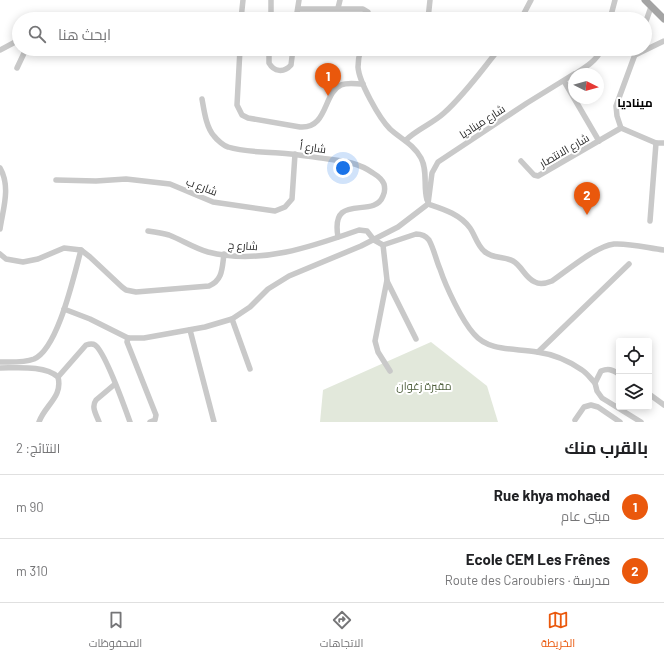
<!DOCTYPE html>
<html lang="ar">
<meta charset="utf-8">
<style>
body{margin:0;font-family:Barlow,Cairo,sans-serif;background:#f6f6f6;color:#202124;direction:rtl}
.controls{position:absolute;right:12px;bottom:12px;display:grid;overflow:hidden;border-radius:4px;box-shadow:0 2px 10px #0003}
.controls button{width:36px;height:36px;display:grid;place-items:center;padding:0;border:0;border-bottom:1px solid #e0e0e0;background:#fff;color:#202124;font:20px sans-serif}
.compass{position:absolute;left:568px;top:68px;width:36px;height:36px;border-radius:50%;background:#fff;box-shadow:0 2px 10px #0003;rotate:95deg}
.you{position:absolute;left:343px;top:168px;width:14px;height:14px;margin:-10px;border:3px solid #fff;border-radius:50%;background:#1a73e8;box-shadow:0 0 0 6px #1a73e833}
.badge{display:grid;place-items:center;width:26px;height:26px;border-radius:50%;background:#ea580c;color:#fff;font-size:13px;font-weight:700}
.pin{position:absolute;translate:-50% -33px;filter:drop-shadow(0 1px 2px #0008)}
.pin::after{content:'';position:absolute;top:21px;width:14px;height:12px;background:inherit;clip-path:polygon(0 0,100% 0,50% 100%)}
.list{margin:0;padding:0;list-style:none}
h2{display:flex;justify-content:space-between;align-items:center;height:52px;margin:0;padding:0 16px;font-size:17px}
h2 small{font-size:13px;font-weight:400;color:#757577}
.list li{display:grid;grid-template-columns:26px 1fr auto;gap:12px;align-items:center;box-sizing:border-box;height:64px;padding:0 16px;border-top:1px solid #e0e0e0}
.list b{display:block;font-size:15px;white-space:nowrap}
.list p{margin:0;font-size:13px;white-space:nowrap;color:#757577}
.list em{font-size:13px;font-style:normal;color:#757577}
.icon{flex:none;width:22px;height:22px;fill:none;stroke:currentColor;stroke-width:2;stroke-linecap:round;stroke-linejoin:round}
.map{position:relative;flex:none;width:664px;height:422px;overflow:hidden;direction:ltr}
.search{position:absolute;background:#fff;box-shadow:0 2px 10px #0003;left:12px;right:12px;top:12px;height:44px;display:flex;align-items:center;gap:10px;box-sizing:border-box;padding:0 14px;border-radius:22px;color:#757577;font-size:15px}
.sheet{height:180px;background:#fff}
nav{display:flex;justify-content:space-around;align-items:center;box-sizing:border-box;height:56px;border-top:1px solid #e0e0e0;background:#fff;font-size:11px;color:#757577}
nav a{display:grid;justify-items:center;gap:2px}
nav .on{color:#ea580c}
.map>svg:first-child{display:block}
.green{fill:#e2e8db}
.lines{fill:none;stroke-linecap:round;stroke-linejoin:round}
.minor{stroke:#c9c9c9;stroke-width:5.5}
.major{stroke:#a4a4a4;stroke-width:7}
.labels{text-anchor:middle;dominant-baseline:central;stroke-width:4;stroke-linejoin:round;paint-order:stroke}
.street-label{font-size:11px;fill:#2c2c2c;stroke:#fff}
.park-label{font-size:11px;fill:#50613f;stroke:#fff}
.neighbourhood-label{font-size:12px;font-weight:bold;fill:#000;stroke:#fff}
</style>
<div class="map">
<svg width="664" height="422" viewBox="0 0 664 422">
<rect width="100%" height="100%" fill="#fff"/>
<polygon class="green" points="431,342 487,386 498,422 320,422 323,390"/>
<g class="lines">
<g class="minor">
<polyline points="338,8 340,0"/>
<polyline points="298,9 363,9 368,12 369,19"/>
<polyline points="241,19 243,0"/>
<polyline points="271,19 271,0"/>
<polyline points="296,19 299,0"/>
<polyline points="428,19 430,0"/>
<polyline points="521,19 531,0"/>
<polyline points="610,19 615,0"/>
<polyline points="645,24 651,7"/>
<path d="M240 49 237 105 242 115 248 118 300 127C328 129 323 93 341 85 348 82 356 84 363 84"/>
<path d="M269 49V63C274 72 284 73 291 65L293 49"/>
<path d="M361 49C359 55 358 61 358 67 359 82 379 118 390 129 401 139 413 144 421 158 428 171 423 186 427 200"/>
<polyline points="637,49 616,106 617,116 621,128 656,143 664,143"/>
<polyline points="0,50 19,40"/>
<polyline points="635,55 664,41"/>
<polyline points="17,68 26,49"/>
<path d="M575 74C586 67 596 61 602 49"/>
<polyline points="564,81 599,141"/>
<path d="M202 99C204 110 206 127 214 136 217 140 224 146 228 147 244 152 263 152 279 153 296 154 312 157 328 159 344 161 359 163 373 173 378 176 382 179 384 184 385 188 385 192 383 196 374 220 330 191 338 237"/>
<path d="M406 140C417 129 432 124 444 113 465 94 481 71 499 49"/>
<polyline points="521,161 534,175 538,176 621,128"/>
<path d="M0 168C11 187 3 209 0 229"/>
<polyline points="56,180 96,181 126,179 170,184 213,202 275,211 285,207 292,199 295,154"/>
<path d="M428 204C443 209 460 214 470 228 475 235 477 245 484 251 492 259 504 256 513 261 522 266 525 278 535 282 540 285 547 283 552 281 568 270 596 246 614 244 630 243 648 248 664 250"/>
<polyline points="428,204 432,173 438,162 527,103 574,74"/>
<polyline points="650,221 656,143"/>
<path d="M148 231C155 232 162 233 169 235 182 240 194 248 208 252 260 265 311 247 359 230L367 231 374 240 383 245 416 234C421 234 426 236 429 240 434 249 436 260 440 269 446 287 462 321 474 334 489 352 516 348 537 352 552 354 569 361 582 370 587 373 591 379 595 383"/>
<polyline points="383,245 387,280 375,341 378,352 390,371"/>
<path d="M0 254 6 259 23 262 38 259 64 248 81 250 90 257 122 287 126 290 136 292 209 286C223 280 222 268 224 254"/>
<polyline points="387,281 416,339"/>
<polyline points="64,309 90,319 128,338 144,338 205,327 232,319 250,307 268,289 289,276 361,246 398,227 428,204"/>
<polyline points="232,319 250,369"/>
<polyline points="190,330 214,422"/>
<polyline points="128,338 127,342 156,415 155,420 150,422"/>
<polyline points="538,352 629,264"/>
<path d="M0 362C11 362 23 363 34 359 58 349 74 275 81 250"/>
<path d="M0 368C17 368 45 365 58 377 63 397 45 405 39 422"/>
<path d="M619 374C612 370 609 368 601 371L595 383 597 391 602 398 641 422"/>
<path d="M58 377 86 345C89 344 92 343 95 345 105 352 125 408 130 422"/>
<polyline points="649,394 664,405"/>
<polyline points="575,420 584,407 591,405 598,407 620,422"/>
<path d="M99 422C96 414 91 407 96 400L115 384"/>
</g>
<polyline class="major" points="645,0 664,19"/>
</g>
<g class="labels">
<g class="street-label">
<text transform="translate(482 121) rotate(-33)">شارع ميناديا</text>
<text transform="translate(313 147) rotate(8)">شارع أ</text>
<text transform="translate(564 150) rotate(-30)">شارع الانتصار</text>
<text transform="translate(202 186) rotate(21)">شارع ب</text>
<text transform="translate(243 245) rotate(3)">شارع ج</text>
</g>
<g class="park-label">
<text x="424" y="385">مقبرة زغوان</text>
</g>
<g class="neighbourhood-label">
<text x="635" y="102">ميناديا</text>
</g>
</g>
</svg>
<div class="controls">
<button><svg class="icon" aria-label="locate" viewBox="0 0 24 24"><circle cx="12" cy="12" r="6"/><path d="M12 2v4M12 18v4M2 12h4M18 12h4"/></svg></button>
<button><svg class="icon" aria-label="layers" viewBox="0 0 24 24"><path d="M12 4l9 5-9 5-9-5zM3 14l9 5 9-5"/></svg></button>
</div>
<svg class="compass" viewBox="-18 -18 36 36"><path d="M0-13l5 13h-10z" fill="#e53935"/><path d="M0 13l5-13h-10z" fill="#757577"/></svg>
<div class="you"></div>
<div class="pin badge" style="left:328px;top:96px">1</div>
<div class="pin badge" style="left:587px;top:215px">2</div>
<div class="search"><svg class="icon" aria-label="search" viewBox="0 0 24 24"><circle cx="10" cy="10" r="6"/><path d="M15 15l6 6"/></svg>ابحث هنا</div>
</div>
<section class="sheet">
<h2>بالقرب منك<small>النتائج: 2</small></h2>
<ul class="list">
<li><span class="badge">1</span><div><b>Rue khya mohaed</b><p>مبنى عام</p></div><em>90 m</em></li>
<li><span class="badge">2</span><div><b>Ecole CEM Les Frênes</b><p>مدرسة · Route des Caroubiers</p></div><em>310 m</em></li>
</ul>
</section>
<nav>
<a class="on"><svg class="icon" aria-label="map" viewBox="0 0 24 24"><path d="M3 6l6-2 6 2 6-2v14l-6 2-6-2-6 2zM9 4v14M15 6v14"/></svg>الخريطة</a>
<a><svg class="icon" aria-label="directions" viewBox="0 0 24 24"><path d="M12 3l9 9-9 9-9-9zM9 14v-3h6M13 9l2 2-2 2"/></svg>الاتجاهات</a>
<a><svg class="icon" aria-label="saved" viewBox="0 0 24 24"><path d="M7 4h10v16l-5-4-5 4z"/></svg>المحفوظات</a>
</nav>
